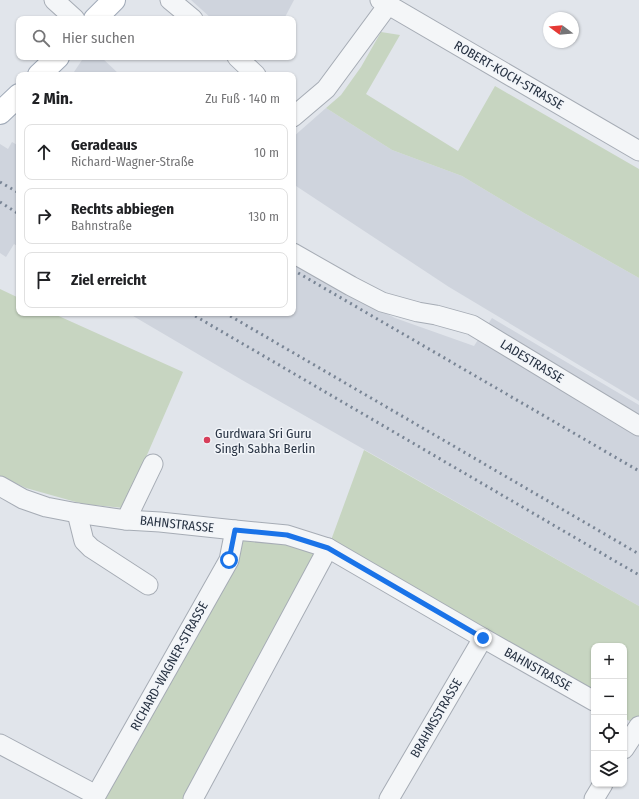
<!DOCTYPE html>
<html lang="de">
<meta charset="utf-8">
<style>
body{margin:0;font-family:"Fira Sans Condensed",sans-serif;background:#f2f2f2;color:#202124}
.controls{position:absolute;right:12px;bottom:12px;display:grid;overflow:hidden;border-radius:8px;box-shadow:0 1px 3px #0004}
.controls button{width:36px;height:36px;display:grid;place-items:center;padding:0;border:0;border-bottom:1px solid #e0e0e0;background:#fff;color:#202124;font:20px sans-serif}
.compass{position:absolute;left:543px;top:12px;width:36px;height:36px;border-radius:50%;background:#fff;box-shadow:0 1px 3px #0004;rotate:286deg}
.stop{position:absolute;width:12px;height:12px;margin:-9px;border:3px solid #1a73e8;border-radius:50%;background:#fff}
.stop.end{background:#1a73e8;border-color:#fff;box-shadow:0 1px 4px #0008}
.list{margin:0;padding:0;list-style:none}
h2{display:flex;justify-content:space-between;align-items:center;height:52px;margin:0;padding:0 16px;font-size:17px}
h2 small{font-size:13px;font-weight:400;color:#757577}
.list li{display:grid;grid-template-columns:26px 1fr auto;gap:12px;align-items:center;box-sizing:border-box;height:56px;margin:0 8px 8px;padding:0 8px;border:1px solid #e0e0e0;border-radius:8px}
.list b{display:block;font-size:15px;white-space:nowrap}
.list p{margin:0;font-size:13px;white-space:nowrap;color:#757577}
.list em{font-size:13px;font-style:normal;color:#757577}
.icon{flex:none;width:22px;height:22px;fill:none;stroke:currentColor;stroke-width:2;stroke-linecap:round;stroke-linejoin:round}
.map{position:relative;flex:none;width:639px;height:799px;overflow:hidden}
.search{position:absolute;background:#fff;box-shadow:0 1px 3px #0004;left:16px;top:16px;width:280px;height:44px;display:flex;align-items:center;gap:10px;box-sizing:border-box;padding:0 14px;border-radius:8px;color:#757577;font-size:15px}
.panel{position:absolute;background:#fff;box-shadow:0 1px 3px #0004;left:16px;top:72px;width:280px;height:244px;border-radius:8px}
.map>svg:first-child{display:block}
.built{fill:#cfd4dd}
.green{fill:#c7d5c1}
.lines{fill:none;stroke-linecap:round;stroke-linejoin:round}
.minor-casing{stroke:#a6acb5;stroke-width:21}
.major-casing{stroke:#9fa9b7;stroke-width:24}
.minor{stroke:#f4f6f8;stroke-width:19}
.major{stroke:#fff;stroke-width:22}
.rail{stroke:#798595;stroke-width:3;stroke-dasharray:2 4;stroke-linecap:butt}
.route{stroke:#1a73e8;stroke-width:5}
.poi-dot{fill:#d73e5a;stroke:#f1f4f8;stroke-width:1.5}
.labels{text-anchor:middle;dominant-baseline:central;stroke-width:3;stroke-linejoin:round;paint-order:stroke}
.street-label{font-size:13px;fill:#283343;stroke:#f1f4f8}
.poi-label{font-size:13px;fill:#283343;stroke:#f1f4f8;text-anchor:start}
</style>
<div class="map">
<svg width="639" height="799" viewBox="0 0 639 799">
<rect width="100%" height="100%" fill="#e1e5eb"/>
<g class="built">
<polygon points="191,0 294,0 284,19 212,19"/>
<polygon points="84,57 101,57 120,75 72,75"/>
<polygon points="326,108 392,150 462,176 524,213 639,278 639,401 449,287 293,184 293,137"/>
<polygon points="12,142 19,146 19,247 14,244 6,257 0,253 0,144 8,149"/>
<polygon points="293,262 328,284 395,318 474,346 492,318 639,405 639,606 242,380 128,313 293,313"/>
</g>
<g class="green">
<polygon points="381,32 400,35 366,94 458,151 495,86 639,169 639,278 524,213 462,176 392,150 326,108 341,95 361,67"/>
<polygon points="0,289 19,298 19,313 52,313 183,372 124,508 83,504 26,488 0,476"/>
<polygon points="364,450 639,606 639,726 624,718 624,646 594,646 594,701 330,543"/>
<polygon points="235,530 328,548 193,799 94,799"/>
</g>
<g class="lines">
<defs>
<g id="minor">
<polyline points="54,0 75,19"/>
<polyline points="170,0 193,19"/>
<polyline points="380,0 639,151"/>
<polyline points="237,57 256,75"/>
<polyline points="293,117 326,89 388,5"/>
<polyline points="293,253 351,286 382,302 418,312 436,315 472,325 639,426"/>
<polyline points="0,486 23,499 46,507 77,513 126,520 160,522 235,530 287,535 328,548 483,638 594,701"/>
<polyline points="77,513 84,541 91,548 148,585"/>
<polyline points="126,520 153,464"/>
<polyline points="0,744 96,795"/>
<polyline points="624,749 639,726"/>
<polyline points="94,799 229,560 235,530"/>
<polyline points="193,799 328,548"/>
<polyline points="389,799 483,638"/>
<polyline points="594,799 603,784"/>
</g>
<g id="major">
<polyline points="95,19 114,0"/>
<polyline points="39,75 58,57"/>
<polyline points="0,113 19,95"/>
</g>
</defs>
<use href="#minor" class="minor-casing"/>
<use href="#major" class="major-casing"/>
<use href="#minor" class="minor"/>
<use href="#major" class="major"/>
<g class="rail">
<polyline points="0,182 19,193"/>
<polyline points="0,202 19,214"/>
<polyline points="293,270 639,471"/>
<polyline points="190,313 639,575"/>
<polyline points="225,313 639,554"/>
</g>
</g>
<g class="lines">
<polyline class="route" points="229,560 235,530 287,535 328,548 483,638"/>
</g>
<circle class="poi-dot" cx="207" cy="440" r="4"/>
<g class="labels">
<g class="street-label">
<text transform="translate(509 75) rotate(30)">ROBERT-KOCH-STRASSE</text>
<text transform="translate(532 361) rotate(31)">LADESTRASSE</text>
<text transform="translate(177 524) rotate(6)">BAHNSTRASSE</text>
<text transform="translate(169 666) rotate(-61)">RICHARD-WAGNER-STRASSE</text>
<text transform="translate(538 669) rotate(29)">BAHNSTRASSE</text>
<text transform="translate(436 718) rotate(-60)">BRAHMSSTRASSE</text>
</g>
<g class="poi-label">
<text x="215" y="433">Gurdwara Sri Guru<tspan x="215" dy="15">Singh Sabha Berlin</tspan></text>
</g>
</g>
</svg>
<div class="controls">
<button>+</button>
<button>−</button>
<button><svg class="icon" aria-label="locate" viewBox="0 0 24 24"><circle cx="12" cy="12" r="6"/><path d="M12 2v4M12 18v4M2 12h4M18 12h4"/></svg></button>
<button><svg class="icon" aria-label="layers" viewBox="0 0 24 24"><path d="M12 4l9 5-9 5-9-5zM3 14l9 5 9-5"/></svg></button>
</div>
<svg class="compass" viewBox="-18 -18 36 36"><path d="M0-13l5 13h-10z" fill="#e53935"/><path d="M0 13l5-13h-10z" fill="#757577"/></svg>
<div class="stop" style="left:229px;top:560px"></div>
<div class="stop end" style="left:483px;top:638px"></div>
<div class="search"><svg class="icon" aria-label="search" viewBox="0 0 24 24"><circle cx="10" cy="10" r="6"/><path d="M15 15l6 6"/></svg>Hier suchen</div>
<section class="panel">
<h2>2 Min.<small>Zu Fuß · 140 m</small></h2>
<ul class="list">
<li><svg class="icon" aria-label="ahead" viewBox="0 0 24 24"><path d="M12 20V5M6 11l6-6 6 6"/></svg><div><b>Geradeaus</b><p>Richard-Wagner-Straße</p></div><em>10 m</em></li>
<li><svg class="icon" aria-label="right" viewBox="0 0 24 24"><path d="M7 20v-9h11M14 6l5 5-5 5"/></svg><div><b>Rechts abbiegen</b><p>Bahnstraße</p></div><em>130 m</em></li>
<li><svg class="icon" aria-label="arrive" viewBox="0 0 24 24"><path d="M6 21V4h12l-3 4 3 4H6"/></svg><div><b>Ziel erreicht</b></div></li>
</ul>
</section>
</div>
